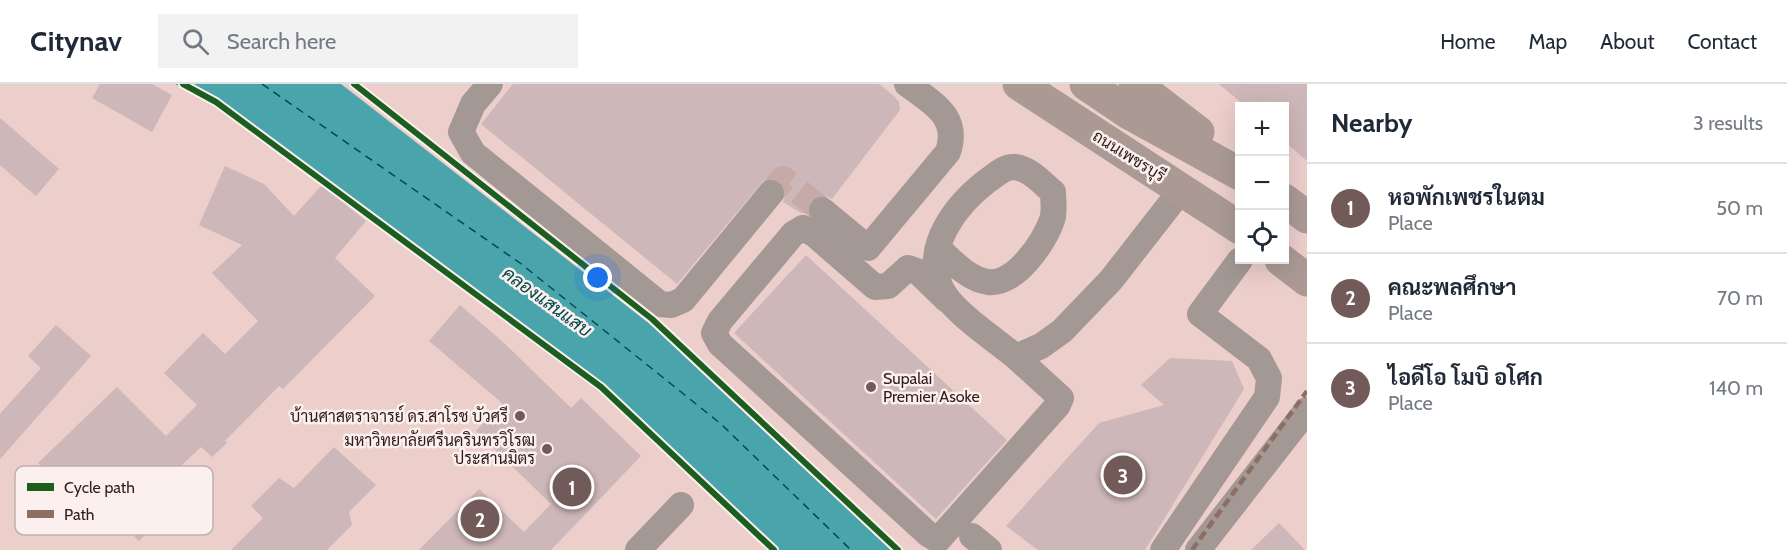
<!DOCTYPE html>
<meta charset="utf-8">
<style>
body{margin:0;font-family:Cabin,Sarabun,sans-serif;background:#f2f2f3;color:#1f2937}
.controls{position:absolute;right:18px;top:18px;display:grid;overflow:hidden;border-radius:0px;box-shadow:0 6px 24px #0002}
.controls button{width:54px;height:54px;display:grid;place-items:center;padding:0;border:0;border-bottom:2px solid #e0e1e3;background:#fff;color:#1f2937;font:30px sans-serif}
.you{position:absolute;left:598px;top:194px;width:21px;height:21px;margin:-15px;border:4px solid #fff;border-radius:50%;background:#1a73e8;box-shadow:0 0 0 9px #1a73e833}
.badge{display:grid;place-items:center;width:39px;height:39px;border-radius:50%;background:#725a58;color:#fff;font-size:20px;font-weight:700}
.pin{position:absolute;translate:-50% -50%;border:3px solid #fff;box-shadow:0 2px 6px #0006}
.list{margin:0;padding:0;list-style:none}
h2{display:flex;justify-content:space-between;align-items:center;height:78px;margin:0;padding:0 24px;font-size:26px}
h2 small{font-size:20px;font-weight:400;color:#747a83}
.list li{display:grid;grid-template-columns:39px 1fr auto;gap:18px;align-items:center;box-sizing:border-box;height:90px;padding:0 24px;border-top:2px solid #e0e1e3}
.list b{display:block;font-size:22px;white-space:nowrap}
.list p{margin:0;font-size:20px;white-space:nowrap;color:#747a83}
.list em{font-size:20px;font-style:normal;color:#747a83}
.icon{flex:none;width:33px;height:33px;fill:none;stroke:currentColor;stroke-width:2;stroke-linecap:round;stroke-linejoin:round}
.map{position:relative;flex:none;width:1307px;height:466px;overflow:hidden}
header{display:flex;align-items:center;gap:36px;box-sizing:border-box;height:84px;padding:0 30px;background:#fff;border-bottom:2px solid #e0e1e3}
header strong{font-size:28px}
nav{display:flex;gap:33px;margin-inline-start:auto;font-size:21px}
.search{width:420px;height:54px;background:#f2f2f3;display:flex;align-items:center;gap:15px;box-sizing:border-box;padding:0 21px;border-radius:0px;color:#747a83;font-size:22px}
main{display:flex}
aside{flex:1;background:#fff}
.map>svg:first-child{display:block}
.water{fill:#4aa4ac}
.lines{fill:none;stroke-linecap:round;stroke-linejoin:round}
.ferry{stroke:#00484e;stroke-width:1.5;stroke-dasharray:8 6;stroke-linecap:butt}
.building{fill:#ceb7b8}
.minor-tunnel{stroke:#c6aaa8;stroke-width:26;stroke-dasharray:26 13;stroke-linecap:butt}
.path{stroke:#ac9c98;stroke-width:4;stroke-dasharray:6 3;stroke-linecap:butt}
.minor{stroke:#a39894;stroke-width:26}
.major{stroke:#ab9a94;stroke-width:33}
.quiet{stroke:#8d6e63;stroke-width:4.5;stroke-dasharray:9 4.5;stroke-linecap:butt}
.cycleway-casing{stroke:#fbf0ee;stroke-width:10}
.cycleway{stroke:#1b5e20;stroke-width:6}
.poi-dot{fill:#725a58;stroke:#fbf0ee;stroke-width:2}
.labels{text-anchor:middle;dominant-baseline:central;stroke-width:5;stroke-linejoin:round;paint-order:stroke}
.street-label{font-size:16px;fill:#301c1a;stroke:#fbf0ee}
.poi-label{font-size:16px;fill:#301c1a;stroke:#fbf0ee;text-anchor:end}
.water-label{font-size:18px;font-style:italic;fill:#00484e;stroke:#fbf0ee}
.key{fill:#fbf0ee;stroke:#beb0ae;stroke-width:1.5}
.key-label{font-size:16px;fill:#301c1a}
</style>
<header>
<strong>Citynav</strong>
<div class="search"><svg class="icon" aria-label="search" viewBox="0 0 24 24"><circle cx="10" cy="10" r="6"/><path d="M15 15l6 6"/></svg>Search here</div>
<nav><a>Home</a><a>Map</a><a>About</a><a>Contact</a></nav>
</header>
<main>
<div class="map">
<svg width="1307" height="466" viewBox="0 0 1307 466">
<rect width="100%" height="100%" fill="#eccecb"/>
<polygon class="water" points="175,0 341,0 650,240 891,466 778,466 597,306 214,21"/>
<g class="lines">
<polyline class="ferry" points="262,0 520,179 721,340 851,466"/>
</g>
<g class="building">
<polygon points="100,0 152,0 172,11 152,48 92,14"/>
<polygon points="513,0 879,0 894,12 899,18 900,26 832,115 824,111 816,112 810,117 808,130 801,129 783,118 786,111 781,98 773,94 765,95 677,200 481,40"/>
<polygon points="1219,0 1307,0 1307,77 1284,57 1284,22 1245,22"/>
<polygon points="0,34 59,85 36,112 0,81"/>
<polygon points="225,82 264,100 294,132 322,101 366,137 335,174 375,212 283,305 279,302 225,357 227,359 212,373 201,363 167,395 184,412 139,457 127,445 123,449 83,409 74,417 38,379 117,303 166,352 197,321 164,289 203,249 225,270 258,237 212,189 242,161 199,141"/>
<polygon points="806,171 1007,356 936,435 734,249"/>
<polygon points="460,221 503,258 571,324 581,314 641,372 551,466 419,466 479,405 524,448 551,420 476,347 502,319 429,257"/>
<polygon points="56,241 91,272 0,375 0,330 41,284 28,272"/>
<polygon points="1170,274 1232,277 1244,305 1145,466 1038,466 1006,442 1099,339 1164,321 1141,301"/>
<polygon points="334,363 376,401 349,428 352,441 327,466 231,466 263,434 251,422 279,394 294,404"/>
<polygon points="1279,439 1305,466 1251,466"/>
</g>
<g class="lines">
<polyline class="minor-tunnel" points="771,109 783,95 822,126"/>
<g class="path">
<polyline points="354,0 443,70"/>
<polyline points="664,246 898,466"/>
</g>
<g class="minor">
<polyline points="490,0 473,20 461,48 473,69 660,220 671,221 683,216 771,109"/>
<path d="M822 126 868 164 948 68C960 32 932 19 907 0"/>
<path d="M939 165C953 178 968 195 988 198 1016 201 1044 158 1052 136 1055 128 1053 116 1053 108 1042 99 1030 85 1015 83 1004 82 996 91 987 97 957 120 924 161 940 202 950 227 995 255 1016 273L1041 262 1062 247 1111 196 1182 105"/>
<polyline points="947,216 917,187 908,184 888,202 875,203 814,150 803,144 793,150 720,237 714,249 720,260 928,450 938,456 1058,321 1061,314 1016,273"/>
<polyline points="972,452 989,466"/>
<polyline points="638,466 681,421"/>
<polyline points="1163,466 1267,313 1269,294 1259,275 1200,230 1240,176"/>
<polyline points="1198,466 1307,326"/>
</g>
<g class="major">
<polyline points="1019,0 1240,144"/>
<polyline points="1086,0 1129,29 1240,90"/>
<polyline points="1135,0 1198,48"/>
<polyline points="1284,116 1307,133"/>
<polyline points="1281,176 1307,196"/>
</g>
<polyline class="quiet" points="1192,466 1307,307"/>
<defs>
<g id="cycleway">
<polyline points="183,0 216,18 601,303 774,466"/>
<polyline points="354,0 652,235 898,466"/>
</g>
</defs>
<use href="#cycleway" class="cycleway-casing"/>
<use href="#cycleway" class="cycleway"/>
</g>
<g class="poi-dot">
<circle cx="871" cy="303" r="6"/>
<circle cx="520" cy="332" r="6"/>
<circle cx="547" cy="365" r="6"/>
</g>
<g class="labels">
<g class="street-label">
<text transform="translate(1129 72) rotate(32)">ถนนเพชรบุรี</text>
</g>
<g class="poi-label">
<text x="883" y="294" text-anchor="start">Supalai<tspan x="883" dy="18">Premier Asoke</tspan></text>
<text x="508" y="332">บ้านศาสตราจารย์ ดร.สาโรช บัวศรี</text>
<text x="535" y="356">มหาวิทยาลัยศรีนครินทรวิโรฒ<tspan x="535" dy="18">ประสานมิตร</tspan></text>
</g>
<g class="water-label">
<text transform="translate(547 218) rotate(36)">คลองแสนแสบ</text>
</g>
</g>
<rect x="15" y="382" width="198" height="69" rx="9" class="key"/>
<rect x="27" y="399" width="27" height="8" fill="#1b5e20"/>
<rect x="27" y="426" width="27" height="8" fill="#8d6e63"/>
<g class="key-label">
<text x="64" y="409">Cycle path</text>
<text x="64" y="436">Path</text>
</g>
</svg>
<div class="controls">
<button>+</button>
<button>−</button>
<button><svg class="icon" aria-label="locate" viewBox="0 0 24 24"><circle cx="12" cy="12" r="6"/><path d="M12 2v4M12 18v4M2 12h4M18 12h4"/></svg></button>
</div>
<div class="you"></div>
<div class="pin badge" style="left:572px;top:403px">1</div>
<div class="pin badge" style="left:480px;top:435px">2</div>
<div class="pin badge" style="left:1123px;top:391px">3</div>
</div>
<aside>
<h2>Nearby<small>3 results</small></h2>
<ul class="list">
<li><span class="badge">1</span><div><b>หอพักเพชรในตม</b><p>Place</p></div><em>50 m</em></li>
<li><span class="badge">2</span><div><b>คณะพลศึกษา</b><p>Place</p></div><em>70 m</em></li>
<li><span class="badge">3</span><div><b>ไอดีโอ โมบิ อโศก</b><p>Place</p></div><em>140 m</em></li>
</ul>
</aside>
</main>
